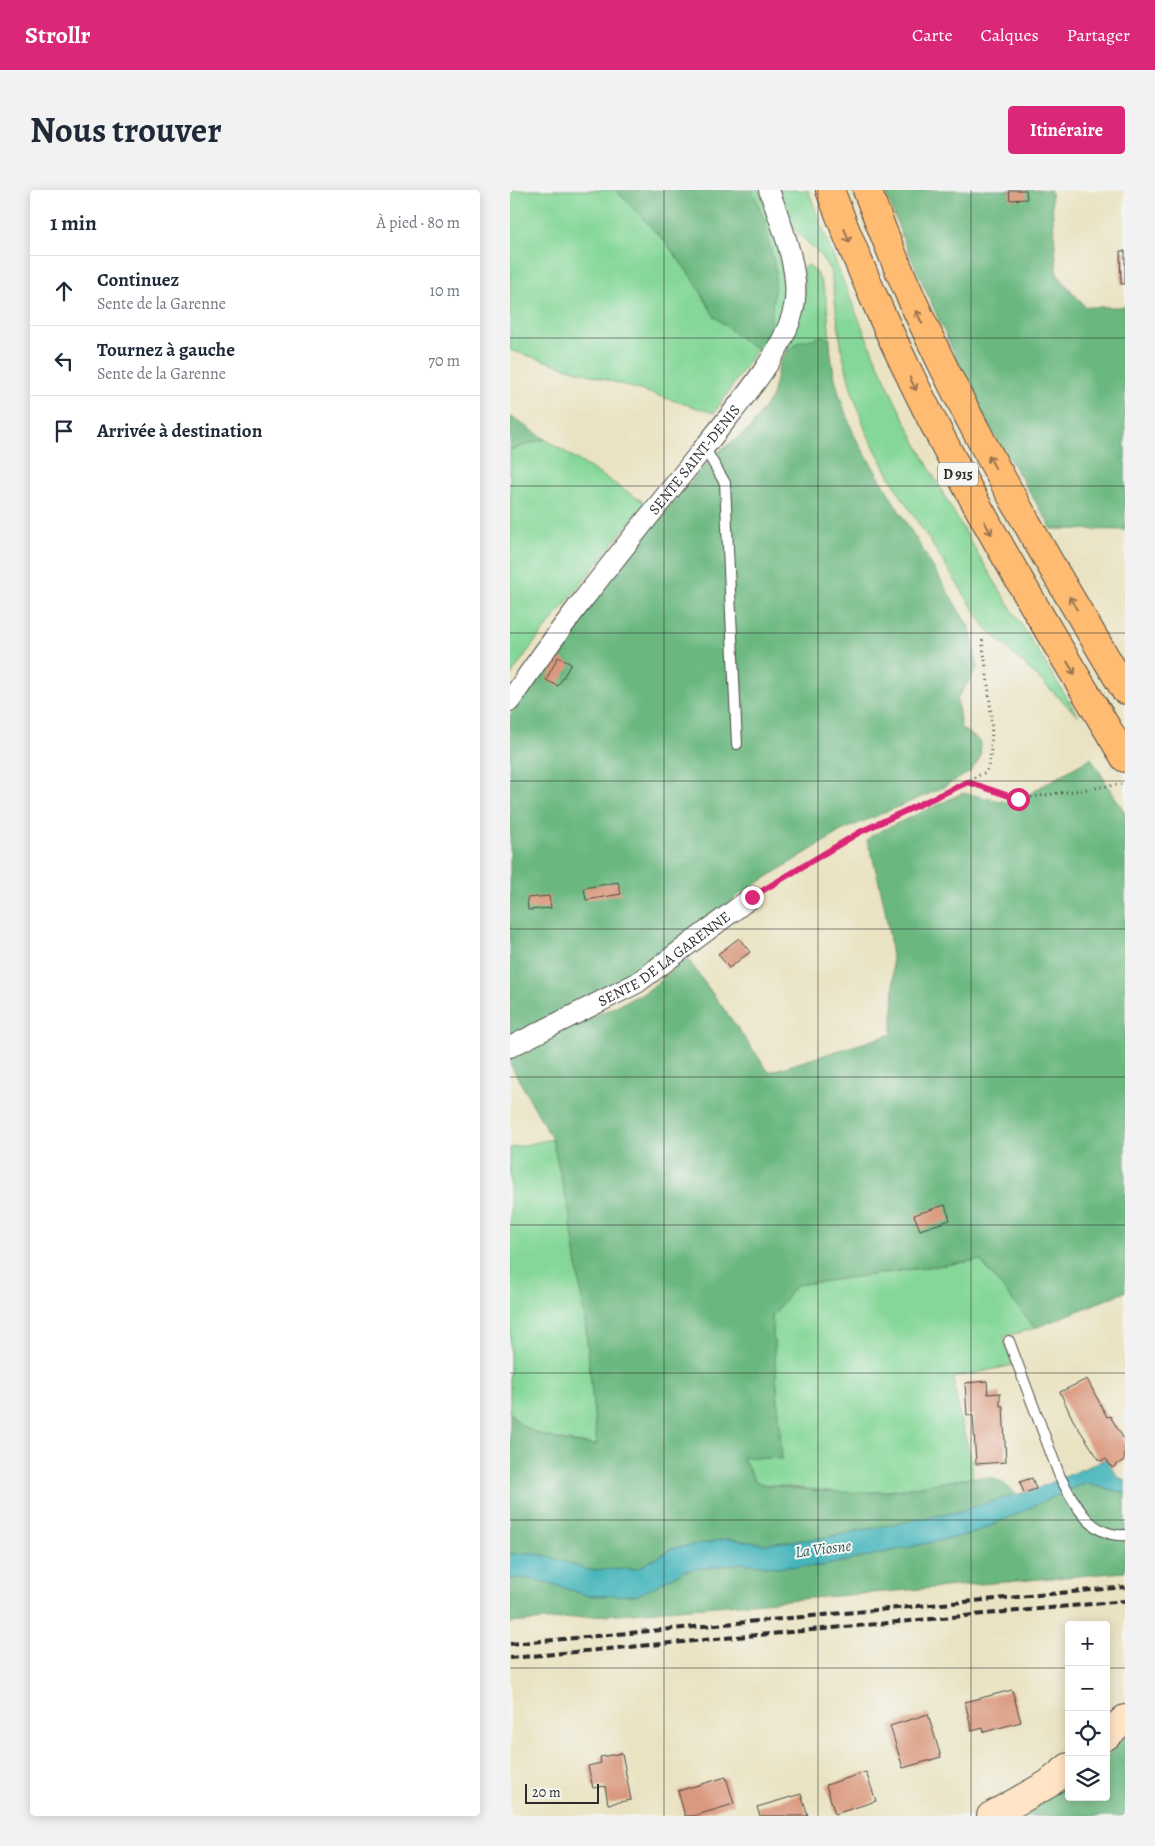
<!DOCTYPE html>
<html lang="fr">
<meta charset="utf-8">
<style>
body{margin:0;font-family:Alegreya,serif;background:#f2f2f3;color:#1f2937}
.controls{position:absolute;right:15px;bottom:15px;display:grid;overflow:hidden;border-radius:5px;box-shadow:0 2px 12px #0003}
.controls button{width:45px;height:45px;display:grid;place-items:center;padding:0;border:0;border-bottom:1px solid #e0e1e3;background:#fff;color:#1f2937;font:25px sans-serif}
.scale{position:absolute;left:15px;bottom:12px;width:74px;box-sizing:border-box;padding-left:5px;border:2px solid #2b2b2b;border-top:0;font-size:14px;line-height:18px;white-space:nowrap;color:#2b2b2b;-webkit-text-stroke:4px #f6f6f2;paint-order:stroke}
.stop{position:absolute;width:15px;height:15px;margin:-11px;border:4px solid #db2777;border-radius:50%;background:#fff}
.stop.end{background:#db2777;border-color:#fff;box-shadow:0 1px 5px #0008}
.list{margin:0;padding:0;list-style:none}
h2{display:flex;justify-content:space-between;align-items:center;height:65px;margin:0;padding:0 20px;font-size:21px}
h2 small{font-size:16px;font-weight:400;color:#747a83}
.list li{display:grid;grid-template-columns:32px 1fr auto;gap:15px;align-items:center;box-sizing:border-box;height:70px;padding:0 20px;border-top:1px solid #e0e1e3}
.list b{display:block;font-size:19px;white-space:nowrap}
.list p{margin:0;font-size:16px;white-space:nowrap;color:#747a83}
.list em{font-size:16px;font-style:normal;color:#747a83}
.icon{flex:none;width:28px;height:28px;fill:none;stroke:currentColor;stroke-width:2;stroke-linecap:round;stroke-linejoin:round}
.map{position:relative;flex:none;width:615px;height:1626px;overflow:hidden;border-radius:5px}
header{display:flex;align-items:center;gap:30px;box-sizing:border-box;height:70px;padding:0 25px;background:#db2777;color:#fff}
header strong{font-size:24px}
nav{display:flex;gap:28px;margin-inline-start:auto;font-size:18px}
.intro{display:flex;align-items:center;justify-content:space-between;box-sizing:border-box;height:120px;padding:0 30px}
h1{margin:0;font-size:35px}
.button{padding:12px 22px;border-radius:5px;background:#db2777;color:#fff;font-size:18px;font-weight:700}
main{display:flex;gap:30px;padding:0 30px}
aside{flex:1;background:#fff;border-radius:5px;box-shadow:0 2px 12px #0003}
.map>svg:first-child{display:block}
.green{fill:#84d798;stroke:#588162}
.forest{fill:#6bb880;stroke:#4b7256}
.water{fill:#45b5bb;stroke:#387073}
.building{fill:#da997e}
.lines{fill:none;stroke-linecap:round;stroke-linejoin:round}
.service-casing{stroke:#484742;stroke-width:12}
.minor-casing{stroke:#484742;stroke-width:22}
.secondary-casing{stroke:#484742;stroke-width:30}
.primary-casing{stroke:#484742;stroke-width:30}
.path{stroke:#484742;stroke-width:3;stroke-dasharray:1 4;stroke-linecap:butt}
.service{stroke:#fff;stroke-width:10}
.minor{stroke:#fff;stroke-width:20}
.secondary{stroke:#ffe4c6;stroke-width:28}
.primary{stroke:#ffbb71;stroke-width:28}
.rail{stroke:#2b2b2b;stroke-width:4;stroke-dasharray:8 4;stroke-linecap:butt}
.oneway{stroke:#95734e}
.route{stroke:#db2777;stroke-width:6}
.grid{fill:none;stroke:#2b2b2b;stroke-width:1;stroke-opacity:0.55}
.labels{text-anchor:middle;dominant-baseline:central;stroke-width:4;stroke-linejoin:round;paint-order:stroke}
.shield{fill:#f6f6f2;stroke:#686867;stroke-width:1}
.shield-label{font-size:14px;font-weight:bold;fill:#2b2b2b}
.street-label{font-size:15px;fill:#2b2b2b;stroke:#f6f6f2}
.water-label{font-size:16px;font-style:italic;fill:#345b5d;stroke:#f6f6f2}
</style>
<header>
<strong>Strollr</strong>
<nav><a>Carte</a><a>Calques</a><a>Partager</a></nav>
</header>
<div class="intro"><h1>Nous trouver</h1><a class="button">Itinéraire</a></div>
<main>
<aside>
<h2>1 min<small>À pied · 80 m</small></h2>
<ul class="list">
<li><svg class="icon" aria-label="ahead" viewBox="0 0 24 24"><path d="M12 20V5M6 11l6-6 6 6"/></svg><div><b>Continuez</b><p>Sente de la Garenne</p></div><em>10 m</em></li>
<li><svg class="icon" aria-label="left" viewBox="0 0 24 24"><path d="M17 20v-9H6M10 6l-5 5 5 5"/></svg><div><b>Tournez à gauche</b><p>Sente de la Garenne</p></div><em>70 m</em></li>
<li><svg class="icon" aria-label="arrive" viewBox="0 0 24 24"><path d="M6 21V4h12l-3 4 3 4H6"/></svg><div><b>Arrivée à destination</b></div></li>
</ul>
</aside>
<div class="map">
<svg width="615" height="1626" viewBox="0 0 615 1626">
<rect width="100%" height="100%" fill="#f6f6f2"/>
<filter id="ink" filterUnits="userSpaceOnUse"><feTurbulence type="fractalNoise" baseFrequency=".02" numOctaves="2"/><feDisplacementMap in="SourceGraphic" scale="10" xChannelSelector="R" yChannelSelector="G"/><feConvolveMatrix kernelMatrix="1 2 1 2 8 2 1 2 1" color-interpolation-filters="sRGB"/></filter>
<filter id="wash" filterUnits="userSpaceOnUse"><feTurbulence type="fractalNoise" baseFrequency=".0096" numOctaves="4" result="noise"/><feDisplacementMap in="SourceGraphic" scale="20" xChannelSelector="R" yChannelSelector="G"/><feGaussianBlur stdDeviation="1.12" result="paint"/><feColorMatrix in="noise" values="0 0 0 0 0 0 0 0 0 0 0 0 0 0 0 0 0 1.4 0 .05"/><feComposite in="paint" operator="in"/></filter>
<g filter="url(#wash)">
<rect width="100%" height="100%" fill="#eae3c3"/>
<g class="green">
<path d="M0 0H106L157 54 185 92 204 126 254 29 242 0H249C265 45 296 125 250 161L247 159 204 223 0 160Z"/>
<path d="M267 0H298C329 82 361 165 401 243 450 341 511 433 568 526L475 437 386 298 356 242 341 198 332 162 321 82 311 66 283 38Z"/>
<path d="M298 75C320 92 317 124 320 151L314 146 276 162 295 104 293 78Z"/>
<polygon points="35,249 135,313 17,462 0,487 0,260"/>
<path d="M42 949 59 1021 75 1130 87 1255C60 1251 15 1249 0 1222V958Z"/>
<polygon points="470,1070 525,1138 493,1147 503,1175 443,1188 450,1229 461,1268 463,1289 379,1301 337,1303 252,1294 244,1290 233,1267 272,1268 262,1126 286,1095"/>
</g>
<g class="forest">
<polygon points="106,0 242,0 254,29 266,82 260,139 247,159 231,149 204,126 185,92 157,54"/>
<polygon points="375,0 541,0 547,84 575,117 615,117 615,340 542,339 468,217 394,52"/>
<path d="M314 146 320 151C321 184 332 216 345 247L460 439 468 477 447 509 451 538 471 552 470 568 460 582 428 600 331 641 230 704 117 792 0 849V525L26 486 132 347 205 264 239 240 262 206 270 172 276 162 289 152Z"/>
<polygon points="0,226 35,249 0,260"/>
<path d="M581 568 615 623V1102L525 1138 470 1070 286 1095 262 1126 272 1269 233 1267 244 1290 252 1294C294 1300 335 1305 378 1301 404 1299 458 1284 481 1288 491 1290 499 1297 506 1305L442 1323 312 1348 255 1354 218 1349 164 1358 126 1379 79 1380 37 1366 20 1363 0 1364V1222C14 1247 61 1253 87 1255L75 1130 59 1021 42 949 0 874V865L136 802 177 768 259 882 382 844C382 824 385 803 383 782 380 737 371 693 357 650L362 645 453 603 506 614 527 599Z"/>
<polygon points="574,1293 615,1303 615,1382 0,1433 0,1389 14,1388 39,1393 79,1406 128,1405 174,1381 230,1373 267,1377 312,1376 465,1343"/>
<polygon points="615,1547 615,1626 503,1626 559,1593 559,1607 596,1607 596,1567"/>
</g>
<polygon class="water" points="596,1269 608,1287 615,1290 615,1303 574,1293 465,1343 312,1376 267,1377 230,1373 174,1381 128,1405 79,1406 39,1393 14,1388 0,1389 0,1364 20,1363 37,1366 79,1380 126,1379 164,1358 218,1349 255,1354 312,1348 442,1323 526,1299"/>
<g id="blocks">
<g class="building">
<polygon points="499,0 516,0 517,9 500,10"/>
<polygon points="610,61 615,61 615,94 611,94"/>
<polygon points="48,467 61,474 48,496 36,490"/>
<polygon points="108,692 111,704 76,710 74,698"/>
<polygon points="39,706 41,718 18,720 17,708"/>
<polygon points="229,748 240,762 219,778 208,764"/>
<polygon points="435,1015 440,1030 410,1040 404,1025"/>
<polygon points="577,1189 597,1227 600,1226 615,1251 615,1269 602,1278 596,1269 590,1271 563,1230 550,1202"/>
<polygon points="477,1191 478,1204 490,1203 490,1216 493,1216 496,1272 466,1274 463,1225 457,1225 455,1193"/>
<polygon points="522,1288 526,1299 514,1303 510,1292"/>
<polygon points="502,1500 511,1532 474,1542 473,1538 462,1541 455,1512"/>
<polygon points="418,1524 431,1567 393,1578 380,1536"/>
<polygon points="112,1563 121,1610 98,1614 95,1596 83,1598 78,1576 91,1573 90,1567"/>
<polygon points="356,1582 366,1611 325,1624 316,1595"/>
<polygon points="216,1587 224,1614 183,1626 175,1626 168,1601"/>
<polygon points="291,1604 298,1626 250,1626 247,1617"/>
</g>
</g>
</g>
<g filter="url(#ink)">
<use href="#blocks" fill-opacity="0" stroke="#484742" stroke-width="1"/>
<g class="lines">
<defs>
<g id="service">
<polyline points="194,257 215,293 227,554"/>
<path d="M499 1151 550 1287C564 1313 581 1348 615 1345"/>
</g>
<g id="minor">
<path id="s1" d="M0 511C57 425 124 346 188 265 218 227 275 164 284 117 291 81 271 34 259 0"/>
<path id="s2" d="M0 857 127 793 242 707"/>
</g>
<g id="secondary">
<polyline points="596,1546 615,1529"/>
<polyline points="481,1626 538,1594 559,1577"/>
</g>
<g id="primary">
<path d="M320 0C396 204 503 383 615 568"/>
<path d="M357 0C423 179 517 336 615 500"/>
</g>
</defs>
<use href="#service" class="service-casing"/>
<use href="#minor" class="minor-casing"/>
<use href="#secondary" class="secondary-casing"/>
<use href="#primary" class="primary-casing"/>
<g class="path">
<polyline points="459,593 508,609 612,594"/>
<path d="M261 695 350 642 476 582C489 550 476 483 472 447"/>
</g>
<use href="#service" class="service"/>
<use href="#minor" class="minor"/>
<use href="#secondary" class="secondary"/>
<use href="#primary" class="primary"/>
<g class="rail">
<polyline points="0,1454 615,1397"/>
<polyline points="0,1468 615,1411"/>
</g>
</g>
<defs><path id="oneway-shaft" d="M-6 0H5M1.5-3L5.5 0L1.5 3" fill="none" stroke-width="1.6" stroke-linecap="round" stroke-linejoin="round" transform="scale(1.25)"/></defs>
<g class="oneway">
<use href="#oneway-shaft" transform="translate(337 46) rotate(70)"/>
<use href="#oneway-shaft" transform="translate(409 127) rotate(-115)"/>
<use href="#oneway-shaft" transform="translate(403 194) rotate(64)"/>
<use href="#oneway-shaft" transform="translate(482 272) rotate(-118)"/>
<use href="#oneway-shaft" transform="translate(478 338) rotate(61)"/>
<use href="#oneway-shaft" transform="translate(563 413) rotate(-121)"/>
<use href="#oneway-shaft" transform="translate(561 478) rotate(59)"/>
</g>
</g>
<g class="lines" filter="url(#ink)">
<polyline class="route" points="242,707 350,642 458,592 508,609"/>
</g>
<path class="grid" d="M154 0V1626M308 0V1626M461 0V1626M0 148H615M0 296H615M0 443H615M0 591H615M0 739H615M0 887H615M0 1035H615M0 1183H615M0 1330H615M0 1478H559M596 1478H615"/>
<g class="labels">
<rect class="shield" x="428" y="272.5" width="40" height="23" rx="4"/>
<g class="shield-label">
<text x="448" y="284">D 915</text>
</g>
<g class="street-label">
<text stroke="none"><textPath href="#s1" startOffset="304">SENTE SAINT-DENIS</textPath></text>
<text stroke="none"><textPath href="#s2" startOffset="178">SENTE DE LA GARENNE</textPath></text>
</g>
<g class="water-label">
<text transform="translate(313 1359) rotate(-7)">La Viosne</text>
</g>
</g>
</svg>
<div class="controls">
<button>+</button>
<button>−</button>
<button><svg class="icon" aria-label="locate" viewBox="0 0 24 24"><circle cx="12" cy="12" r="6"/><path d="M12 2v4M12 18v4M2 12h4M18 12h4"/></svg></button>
<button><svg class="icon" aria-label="layers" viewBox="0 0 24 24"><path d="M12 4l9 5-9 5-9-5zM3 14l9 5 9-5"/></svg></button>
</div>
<div class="scale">20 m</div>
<div class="stop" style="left:508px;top:609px"></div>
<div class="stop end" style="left:242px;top:707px"></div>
</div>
</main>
